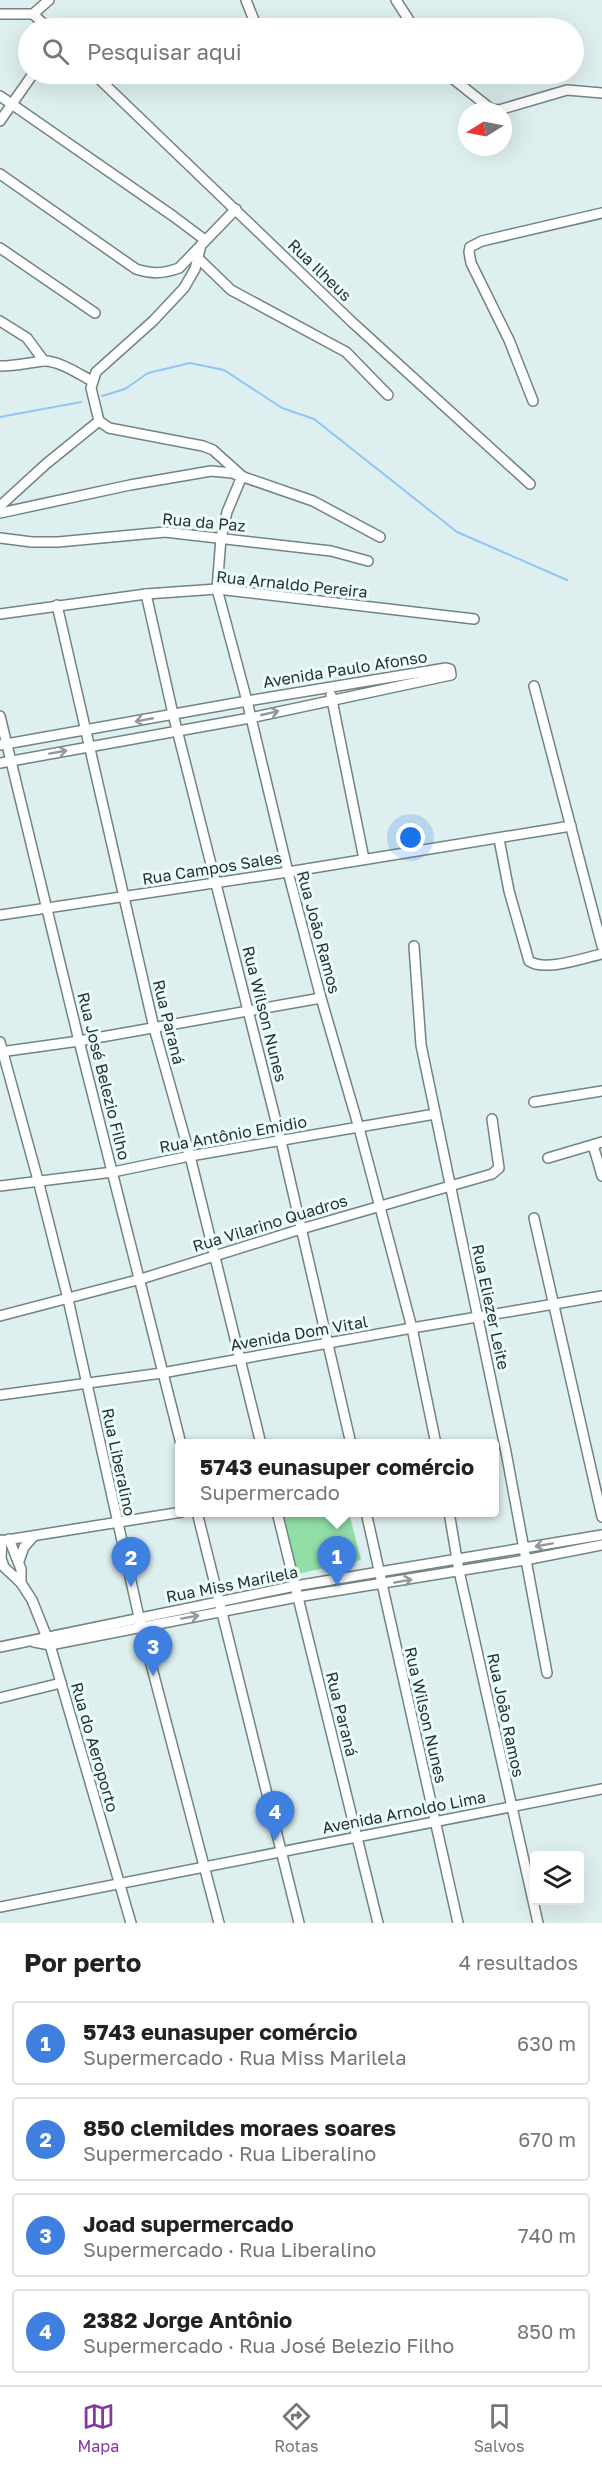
<!DOCTYPE html>
<html lang="pt">
<meta charset="utf-8">
<style>
body{margin:0;font-family:"Golos Text",sans-serif;background:#f2f2f2;color:#222}
.controls{position:absolute;right:18px;bottom:18px;display:grid;overflow:hidden;border-radius:6px;box-shadow:0 6px 24px #0002}
.controls button{width:54px;height:54px;display:grid;place-items:center;padding:0;border:0;border-bottom:2px solid #e0e0e0;background:#fff;color:#222;font:30px sans-serif}
.compass{position:absolute;left:458px;top:102px;width:54px;height:54px;border-radius:50%;background:#fff;box-shadow:0 6px 24px #0002;rotate:260deg}
.you{position:absolute;left:411px;top:838px;width:21px;height:21px;margin:-15px;border:4px solid #fff;border-radius:50%;background:#1a73e8;box-shadow:0 0 0 9px #1a73e833}
.badge{display:grid;place-items:center;width:39px;height:39px;border-radius:50%;background:#8836a5;color:#fff;font-size:20px;font-weight:700}
.pin{position:absolute;translate:-50% -50px;filter:drop-shadow(0 2px 3px #0008)}
.pin::after{content:'';position:absolute;top:32px;width:21px;height:18px;background:inherit;clip-path:polygon(0 0,100% 0,50% 100%)}
.popup{position:absolute;left:175px;top:1439px;width:324px;height:78px;box-sizing:border-box;display:grid;place-content:center;border-radius:6px;background:#fff;filter:drop-shadow(0 2px 4px #0005);font-size:20px;white-space:nowrap;color:#767676}
.popup b{font-size:22px;color:#222}
.popup::after{content:'';position:absolute;left:50%;top:100%;margin-left:-12px;border:12px solid transparent;border-top-color:#fff}
.list{margin:0;padding:0;list-style:none}
h2{display:flex;justify-content:space-between;align-items:center;height:78px;margin:0;padding:0 24px;font-size:26px}
h2 small{font-size:20px;font-weight:400;color:#767676}
.list li{display:grid;grid-template-columns:39px 1fr auto;gap:18px;align-items:center;box-sizing:border-box;height:84px;margin:0 12px 12px;padding:0 12px;border:2px solid #e0e0e0;border-radius:6px}
.list b{display:block;font-size:22px;white-space:nowrap}
.list p{margin:0;font-size:20px;white-space:nowrap;color:#767676}
.list em{font-size:20px;font-style:normal;color:#767676}
.icon{flex:none;width:33px;height:33px;fill:none;stroke:currentColor;stroke-width:2;stroke-linecap:round;stroke-linejoin:round}
.map{position:relative;flex:none;width:602px;height:1923px;overflow:hidden}
.search{position:absolute;background:#fff;box-shadow:0 6px 24px #0002;left:18px;right:18px;top:18px;height:66px;display:flex;align-items:center;gap:15px;box-sizing:border-box;padding:0 21px;border-radius:33px;color:#767676;font-size:22px}
.sheet{height:462px;background:#fff}
nav{display:flex;justify-content:space-around;align-items:center;box-sizing:border-box;height:84px;border-top:2px solid #e0e0e0;background:#fff;font-size:16px;color:#767676}
nav a{display:grid;justify-items:center;gap:3px}
nav .on{color:#8836a5}
.map>svg:first-child{display:block}
.green{fill:#92dea7}
.lines{fill:none;stroke-linecap:round;stroke-linejoin:round}
.stream{stroke:#8fc6f7;stroke-width:2}
.minor-casing{stroke:#738383;stroke-width:12}
.minor{stroke:#fff;stroke-width:9}
.oneway{stroke:#959898}
.labels{text-anchor:middle;dominant-baseline:central;stroke-width:6;stroke-linejoin:round;paint-order:stroke}
.street-label{font-size:16px;fill:#2b3132;stroke:#ebfcfd}
</style>
<div class="map">
<svg width="602" height="1923" viewBox="0 0 602 1923">
<rect width="100%" height="100%" fill="#deefef"/>
<polygon class="green" points="283,1513 349,1513 361,1560 297,1574"/>
<g class="lines">
<g class="stream">
<polyline points="102,396 125,389 148,373 190,363 224,370 282,408 314,419 457,532 567,580"/>
<polyline points="0,417 81,402"/>
</g>
<defs>
<g id="minor">
<polyline points="246,0 257,28"/>
<polyline points="396,0 414,28"/>
<polyline points="0,14 33,14 49,0"/>
<polyline points="33,14 48,28"/>
<polyline points="94,74 352,322 530,484"/>
<polyline points="447,74 491,109 499,110 567,90 602,93"/>
<polyline points="185,78 199,74"/>
<polyline points="0,96 173,216 205,240"/>
<polyline points="0,121 33,74"/>
<path d="M0 174 136 269C152 274 163 274 179 268L236 209"/>
<polyline points="201,245 195,269 184,288 153,321 96,372 91,388 99,421 109,428 203,446 213,450 242,476 227,512 221,538 217,589 247,701 288,872 321,998 359,1128 412,1328 436,1444"/>
<polyline points="0,248 95,313"/>
<polyline points="198,258 231,290 346,352 388,395"/>
<polyline points="0,321 27,338 44,361"/>
<path d="M0 366C15 366 28 363 43 361 58 360 79 374 92 381"/>
<polyline points="533,401 509,340 471,263 469,252 470,247 482,241 602,213"/>
<polyline points="0,506 46,464 99,421"/>
<polyline points="0,513 130,485 211,471 232,473 313,501 380,537"/>
<polyline points="0,538 32,542 58,542 165,532 331,551 368,561"/>
<polyline points="146,594 173,714 281,1141 351,1444"/>
<polyline points="57,605 154,1028 190,1156 261,1444"/>
<polyline points="0,614 146,594 217,589 474,619"/>
<polyline points="534,686 602,946"/>
<polyline points="331,695 364,859"/>
<polyline points="0,716 79,1041 181,1444"/>
<polyline points="0,745 247,701 446,668 450,669 451,675 250,718 0,763"/>
<path d="M499 839 509 891 529 961C545 972 583 958 602 954"/>
<polyline points="0,915 288,872 571,826"/>
<polyline points="414,946 421,1045 506,1452 547,1673"/>
<polyline points="0,1042 38,1180 68,1299 141,1626 219,1923"/>
<polyline points="0,1052 79,1041 321,998"/>
<polyline points="534,1102 602,1091"/>
<polyline points="593,1145 602,1176"/>
<polyline points="548,1158 602,1142"/>
<polyline points="0,1186 113,1172 190,1156 435,1114"/>
<polyline points="534,1218 602,1517"/>
<polyline points="0,1316 141,1279 301,1229 492,1174 499,1168 492,1119"/>
<polyline points="0,1395 162,1373 412,1328 602,1296"/>
<polyline points="197,1512 299,1923"/>
<polyline points="277,1512 378,1923"/>
<polyline points="366,1512 458,1923"/>
<polyline points="449,1512 459,1571 538,1923"/>
<polyline points="9,1539 21,1569 21,1583"/>
<polyline points="2,1540 1,1558 4,1567 21,1583 32,1600 50,1645 131,1923"/>
<polyline points="0,1541 182,1512"/>
<polyline points="19,1561 24,1547 33,1537"/>
<polyline points="34,1642 50,1645 297,1597 525,1560 602,1545"/>
<polyline points="0,1647 295,1586 602,1535"/>
<polyline points="0,1698 61,1683"/>
<polyline points="0,1907 602,1789"/>
</g>
</defs>
<use href="#minor" class="minor-casing"/>
<use href="#minor" class="minor"/>
</g>
<defs><path id="oneway-shaft" d="M-6 0H5M1.5-3L5.5 0L1.5 3" fill="none" stroke-width="1.6" stroke-linecap="round" stroke-linejoin="round" transform="scale(1.5)"/></defs>
<g class="oneway">
<use href="#oneway-shaft" transform="translate(270 713) rotate(-13)"/>
<use href="#oneway-shaft" transform="translate(144 720) rotate(169)"/>
<use href="#oneway-shaft" transform="translate(58 752) rotate(-10)"/>
<use href="#oneway-shaft" transform="translate(544 1545) rotate(170)"/>
<use href="#oneway-shaft" transform="translate(403 1581) rotate(-10)"/>
<use href="#oneway-shaft" transform="translate(190 1617) rotate(-10)"/>
</g>
<g class="labels">
<g class="street-label">
<text transform="translate(320 270) rotate(44)">Rua Ilheus</text>
<text transform="translate(204 522) rotate(5)">Rua da Paz</text>
<text transform="translate(292 584) rotate(6)">Rua Arnaldo Pereira</text>
<text transform="translate(345 669) rotate(-9)">Avenida Paulo Afonso</text>
<text transform="translate(212 868) rotate(-9)">Rua Campos Sales</text>
<text transform="translate(319 932) rotate(75)">Rua João Ramos</text>
<text transform="translate(265 1014) rotate(76)">Rua Wilson Nunes</text>
<text transform="translate(169 1022) rotate(76)">Rua Paraná</text>
<text transform="translate(104 1076) rotate(76)">Rua José Belezio Filho</text>
<text transform="translate(233 1134) rotate(-10)">Rua Antônio Emidio</text>
<text transform="translate(270 1223) rotate(-17)">Rua Vilarino Quadros</text>
<text transform="translate(491 1307) rotate(78)">Rua Eliezer Leite</text>
<text transform="translate(299 1333) rotate(-10)">Avenida Dom Vital</text>
<text transform="translate(119 1462) rotate(78)">Rua Liberalino</text>
<text transform="translate(232 1584) rotate(-11)">Rua Miss Marilela</text>
<text transform="translate(342 1714) rotate(76)">Rua Paraná</text>
<text transform="translate(426 1715) rotate(77)">Rua Wilson Nunes</text>
<text transform="translate(506 1715) rotate(78)">Rua João Ramos</text>
<text transform="translate(95 1747) rotate(74)">Rua do Aeroporto</text>
<text transform="translate(404 1812) rotate(-11)">Avenida Arnoldo Lima</text>
</g>
</g>
</svg>
<div class="controls">
<button><svg class="icon" aria-label="layers" viewBox="0 0 24 24"><path d="M12 4l9 5-9 5-9-5zM3 14l9 5 9-5"/></svg></button>
</div>
<svg class="compass" viewBox="-18 -18 36 36"><path d="M0-13l5 13h-10z" fill="#e53935"/><path d="M0 13l5-13h-10z" fill="#767676"/></svg>
<div class="you"></div>
<div class="pin badge" style="left:337px;top:1586px;background:#3f7fe0">1</div>
<div class="popup"><b>5743 eunasuper comércio</b>Supermercado</div>
<div class="pin badge" style="left:131px;top:1587px;background:#3f7fe0">2</div>
<div class="pin badge" style="left:153px;top:1676px;background:#3f7fe0">3</div>
<div class="pin badge" style="left:275px;top:1841px;background:#3f7fe0">4</div>
<div class="search"><svg class="icon" aria-label="search" viewBox="0 0 24 24"><circle cx="10" cy="10" r="6"/><path d="M15 15l6 6"/></svg>Pesquisar aqui</div>
</div>
<section class="sheet">
<h2>Por perto<small>4 resultados</small></h2>
<ul class="list">
<li><span class="badge" style="background:#3f7fe0">1</span><div><b>5743 eunasuper comércio</b><p>Supermercado · Rua Miss Marilela</p></div><em>630 m</em></li>
<li><span class="badge" style="background:#3f7fe0">2</span><div><b>850 clemildes moraes soares</b><p>Supermercado · Rua Liberalino</p></div><em>670 m</em></li>
<li><span class="badge" style="background:#3f7fe0">3</span><div><b>Joad supermercado</b><p>Supermercado · Rua Liberalino</p></div><em>740 m</em></li>
<li><span class="badge" style="background:#3f7fe0">4</span><div><b>2382 Jorge Antônio</b><p>Supermercado · Rua José Belezio Filho</p></div><em>850 m</em></li>
</ul>
</section>
<nav>
<a class="on"><svg class="icon" aria-label="map" viewBox="0 0 24 24"><path d="M3 6l6-2 6 2 6-2v14l-6 2-6-2-6 2zM9 4v14M15 6v14"/></svg>Mapa</a>
<a><svg class="icon" aria-label="directions" viewBox="0 0 24 24"><path d="M12 3l9 9-9 9-9-9zM9 14v-3h6M13 9l2 2-2 2"/></svg>Rotas</a>
<a><svg class="icon" aria-label="saved" viewBox="0 0 24 24"><path d="M7 4h10v16l-5-4-5 4z"/></svg>Salvos</a>
</nav>
